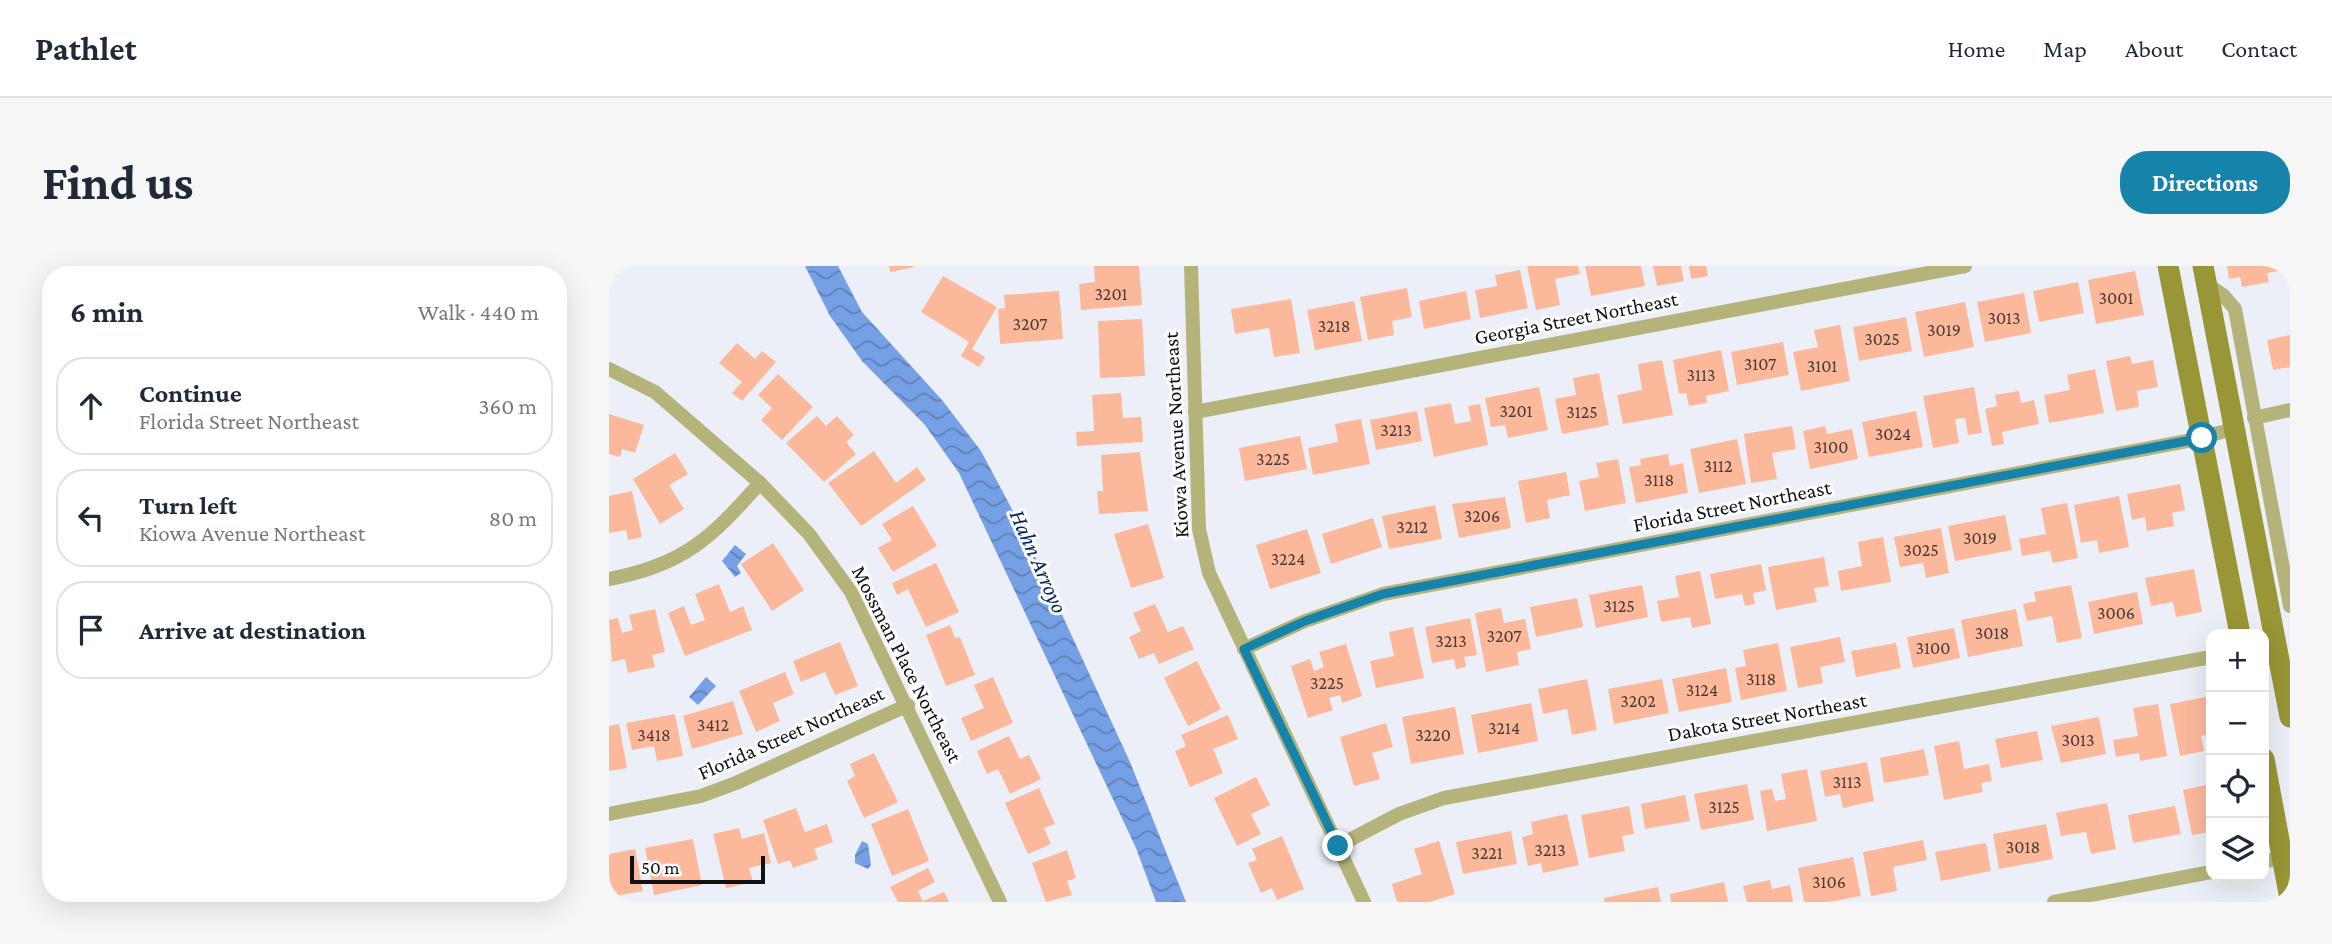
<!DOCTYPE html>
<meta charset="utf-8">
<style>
body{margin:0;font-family:"Crimson Pro",serif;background:#f6f6f7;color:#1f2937}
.controls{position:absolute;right:21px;bottom:21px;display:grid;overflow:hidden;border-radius:14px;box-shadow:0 7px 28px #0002}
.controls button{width:63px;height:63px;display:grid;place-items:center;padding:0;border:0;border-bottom:2px solid #e0e1e3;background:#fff;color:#1f2937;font:35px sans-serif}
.scale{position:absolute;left:21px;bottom:18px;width:135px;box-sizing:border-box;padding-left:7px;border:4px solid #101113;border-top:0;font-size:19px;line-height:24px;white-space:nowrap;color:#101113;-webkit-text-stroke:5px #fcfdfe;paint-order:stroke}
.stop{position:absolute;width:21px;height:21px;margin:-16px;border:5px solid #1683ab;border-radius:50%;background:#fff}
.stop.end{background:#1683ab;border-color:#fff;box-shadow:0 2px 7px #0008}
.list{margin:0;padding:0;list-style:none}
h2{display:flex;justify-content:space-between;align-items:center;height:91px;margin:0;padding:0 28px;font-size:30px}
h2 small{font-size:23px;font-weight:400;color:#747a83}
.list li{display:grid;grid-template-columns:46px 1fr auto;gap:21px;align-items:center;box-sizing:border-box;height:98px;margin:0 14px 14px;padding:0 14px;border:2px solid #e0e1e3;border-radius:28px}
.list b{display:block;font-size:26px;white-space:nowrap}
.list p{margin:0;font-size:23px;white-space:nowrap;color:#747a83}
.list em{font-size:23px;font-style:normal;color:#747a83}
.icon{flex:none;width:38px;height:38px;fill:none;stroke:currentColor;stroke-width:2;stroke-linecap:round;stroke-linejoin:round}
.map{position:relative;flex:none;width:1681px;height:636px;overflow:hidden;border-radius:28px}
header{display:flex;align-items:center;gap:42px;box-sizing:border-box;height:98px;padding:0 35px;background:#fff;border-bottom:2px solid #e0e1e3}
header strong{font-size:33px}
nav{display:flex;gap:38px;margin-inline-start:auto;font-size:24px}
.intro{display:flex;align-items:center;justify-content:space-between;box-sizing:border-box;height:168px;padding:0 42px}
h1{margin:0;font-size:49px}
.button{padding:18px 32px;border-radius:28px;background:#1683ab;color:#fff;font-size:24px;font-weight:700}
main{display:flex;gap:42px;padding:0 42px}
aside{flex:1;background:#fff;border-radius:28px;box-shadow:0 7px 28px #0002}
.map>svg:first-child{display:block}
.water{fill:url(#water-waves)}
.building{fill:#fcb89b}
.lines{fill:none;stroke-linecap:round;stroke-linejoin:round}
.minor{stroke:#b4b47a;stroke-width:14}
.secondary{stroke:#989636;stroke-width:21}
.route{stroke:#1683ab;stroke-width:9}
.labels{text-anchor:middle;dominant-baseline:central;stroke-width:6;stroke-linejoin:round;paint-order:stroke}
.number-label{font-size:18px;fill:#4b3b35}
.street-label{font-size:21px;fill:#101113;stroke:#fcfdfe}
.water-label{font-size:23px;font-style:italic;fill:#00245f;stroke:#fcfdfe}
</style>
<header>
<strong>Pathlet</strong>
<nav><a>Home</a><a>Map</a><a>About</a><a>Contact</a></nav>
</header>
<div class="intro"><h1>Find us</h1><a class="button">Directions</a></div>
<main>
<aside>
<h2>6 min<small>Walk · 440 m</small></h2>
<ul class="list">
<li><svg class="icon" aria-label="ahead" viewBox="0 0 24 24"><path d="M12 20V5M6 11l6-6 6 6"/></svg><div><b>Continue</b><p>Florida Street Northeast</p></div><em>360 m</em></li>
<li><svg class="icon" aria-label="left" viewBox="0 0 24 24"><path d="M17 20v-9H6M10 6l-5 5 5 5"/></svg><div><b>Turn left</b><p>Kiowa Avenue Northeast</p></div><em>80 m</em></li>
<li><svg class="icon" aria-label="arrive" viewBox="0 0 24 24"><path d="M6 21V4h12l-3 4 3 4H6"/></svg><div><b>Arrive at destination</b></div></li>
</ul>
</aside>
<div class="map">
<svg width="1681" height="636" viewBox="0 0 1681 636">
<defs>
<pattern id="water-waves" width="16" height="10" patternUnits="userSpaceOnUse" patternTransform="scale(1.75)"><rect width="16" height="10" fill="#75a0e5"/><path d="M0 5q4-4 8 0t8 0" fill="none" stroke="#5f81b8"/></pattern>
</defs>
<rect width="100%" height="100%" fill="#eceff7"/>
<g class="water">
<polygon points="196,0 229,0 253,46 333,134 372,185 413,262 521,496 577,636 547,636 527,582 350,207 316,159 253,95 221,50"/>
<polygon points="126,279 137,288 128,300 132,307 126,311 113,295"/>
<polygon points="97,411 107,420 89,439 80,431"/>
<polygon points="253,575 259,578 262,599 259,603 246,597 246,589"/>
</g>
<g class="building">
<polygon points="280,0 305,0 305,1 281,6"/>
<polygon points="485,0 530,0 533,39 472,44 470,18 486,16"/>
<polygon points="918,0 969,0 971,8 946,13 951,39 927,44"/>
<polygon points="976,0 1032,0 1036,20 982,30"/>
<polygon points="1044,0 1072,0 1075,15 1048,20"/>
<polygon points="1080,0 1097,0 1099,10 1082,13"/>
<polygon points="1618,0 1680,0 1680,3 1658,7 1660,16 1633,21 1631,11 1620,13"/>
<polygon points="911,4 919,42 871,52 866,24 888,20 886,9"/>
<polygon points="1526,5 1535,49 1487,58 1479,14"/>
<polygon points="334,10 388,41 363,83 376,91 370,101 352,90 360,76 312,46"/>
<polygon points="1469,16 1475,47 1430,56 1424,25"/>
<polygon points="798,22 803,51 783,55 785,69 759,74 751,31"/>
<polygon points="450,25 454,73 391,78 389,43 396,42 395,29"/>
<polygon points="857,25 862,53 815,63 810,35"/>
<polygon points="1415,27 1422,67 1376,76 1368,36"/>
<polygon points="682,33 691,87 665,91 660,62 626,68 622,43"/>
<polygon points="745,35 753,75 706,84 698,44"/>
<polygon points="1356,36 1365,81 1315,91 1306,46"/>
<polygon points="1297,51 1303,85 1250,95 1244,61"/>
<polygon points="533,53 536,110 491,112 489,55"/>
<polygon points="1231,59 1241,115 1192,125 1184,86 1209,81 1205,64"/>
<polygon points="1681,69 1681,101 1664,104 1658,74"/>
<polygon points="1174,76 1180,109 1128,119 1122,86"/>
<polygon points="128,77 146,93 153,85 167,96 133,135 123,127 133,116 110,97"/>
<polygon points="1112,84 1120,125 1097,130 1098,137 1080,140 1077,127 1070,128 1064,94"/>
<polygon points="1521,90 1523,98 1544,94 1549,121 1528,125 1530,141 1507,145 1497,95"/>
<polygon points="1053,94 1064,149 1014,158 1008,129 1033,124 1029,98"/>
<polygon points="1486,103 1495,147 1440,157 1435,129 1461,124 1458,109"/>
<polygon points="990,107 1000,159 953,168 946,133 967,129 964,112"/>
<polygon points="169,108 204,141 173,174 152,154 163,142 149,129"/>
<polygon points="930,121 939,164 899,172 896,159 882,161 876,132"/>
<polygon points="1365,121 1373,167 1359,169 1356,152 1346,153 1350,177 1324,182 1314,130"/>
<polygon points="1410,125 1412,137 1425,134 1430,158 1393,166 1395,178 1383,180 1376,143 1388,140 1386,129"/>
<polygon points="512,127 514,152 532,151 534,176 468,180 467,166 485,165 483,129"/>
<polygon points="842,137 846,158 862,155 859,140 871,138 879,179 825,191 815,142"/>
<polygon points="808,145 813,175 767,184 761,154"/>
<polygon points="1307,145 1314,181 1260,191 1253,156"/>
<polygon points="0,148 35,159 26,187 13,183 11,191 0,188"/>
<polygon points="208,150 217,160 228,150 245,169 237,176 247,188 215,216 177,177"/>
<polygon points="752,153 761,198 704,209 699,182 729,176 726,158"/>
<polygon points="1183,160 1187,183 1163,187 1168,213 1142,217 1135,168"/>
<polygon points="1216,160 1218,168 1243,163 1249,193 1201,203 1194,165"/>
<polygon points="691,170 698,203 636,215 630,182"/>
<polygon points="1128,173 1137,218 1090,227 1081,183"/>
<polygon points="265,185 287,217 308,201 317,214 252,260 219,217"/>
<polygon points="531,186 539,245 490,248 488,225 494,225 492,189"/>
<polygon points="66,187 79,208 60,219 75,243 51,258 24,213"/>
<polygon points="1059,188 1061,200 1074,197 1079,227 1027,237 1020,201 1032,199 1031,193"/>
<polygon points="1009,193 1017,237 976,245 970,215 990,211 987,197"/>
<polygon points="957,206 961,229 938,234 941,252 917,257 909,215"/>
<polygon points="1571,218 1576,244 1563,247 1565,260 1538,265 1536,251 1523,254 1518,228"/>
<polygon points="23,225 33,271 19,274 17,264 0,267 0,230"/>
<polygon points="1510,230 1520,281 1490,287 1488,274 1472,277 1465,239"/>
<polygon points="896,231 902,262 850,272 843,238"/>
<polygon points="1458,237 1469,292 1444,297 1441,285 1413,290 1410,273 1437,268 1432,242"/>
<polygon points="826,239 833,273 780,283 773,250"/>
<polygon points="304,240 328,280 284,306 269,282 283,274 273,258"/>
<polygon points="1396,249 1403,284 1346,295 1339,260"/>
<polygon points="764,252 773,281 722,298 713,268"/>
<polygon points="539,258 555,312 522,322 505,268"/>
<polygon points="1332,262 1340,307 1317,312 1314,297 1291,301 1285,271"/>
<polygon points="698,263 712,307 661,323 647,279"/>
<polygon points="1274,271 1282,316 1232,325 1229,305 1253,300 1249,276"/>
<polygon points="164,277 195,324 163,345 132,298"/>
<polygon points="1215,291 1220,320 1205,322 1208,336 1167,344 1159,301"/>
<polygon points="327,297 350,346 317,361 299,323 288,329 283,317"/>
<polygon points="1152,298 1157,324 1144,327 1146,338 1136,340 1133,328 1106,333 1101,308"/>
<polygon points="1585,303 1593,346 1567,351 1564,336 1542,340 1536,312"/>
<polygon points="1091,305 1102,358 1083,362 1081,351 1052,356 1048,335 1070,331 1066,310"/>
<polygon points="110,318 121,346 134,340 143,364 76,390 59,347 75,340 82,359 96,354 86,328"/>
<polygon points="1033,319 1039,351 987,362 980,329"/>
<polygon points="1462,319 1473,372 1448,377 1443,350 1418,355 1414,338 1427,335 1425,326"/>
<polygon points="1528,326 1534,358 1485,368 1479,336"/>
<polygon points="968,332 974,361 927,371 921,341"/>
<polygon points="546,338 559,366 574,360 585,383 550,398 545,387 530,393 520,371 532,365 524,347"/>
<polygon points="892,342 895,357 916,353 922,383 908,386 910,399 877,406 866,347"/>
<polygon points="46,343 56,386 43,389 46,401 19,407 16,393 3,396 0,354 9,352 13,367 24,364 20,349"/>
<polygon points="1407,343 1414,380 1359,391 1352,354"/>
<polygon points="861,352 868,389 855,391 857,401 847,403 845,393 823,397 816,361"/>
<polygon points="341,359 346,372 351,371 366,409 337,420 317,369"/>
<polygon points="804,361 815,412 767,422 761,395 785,390 780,366"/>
<polygon points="1345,362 1351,392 1304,402 1298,371"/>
<polygon points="1231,371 1236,396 1211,401 1214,417 1189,422 1181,381"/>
<polygon points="231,376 249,420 226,429 216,406 192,416 184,395"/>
<polygon points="1169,377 1178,425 1132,434 1126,402 1137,400 1134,384"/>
<polygon points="1287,377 1292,402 1247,411 1242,385"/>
<polygon points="737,378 753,430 733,437 731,429 720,432 724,444 699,452 682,400 701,393 705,405 715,401 710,386"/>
<polygon points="588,395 612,443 579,460 555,412"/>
<polygon points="1117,402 1123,436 1070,446 1063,413"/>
<polygon points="176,406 185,428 164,437 171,455 147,466 130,425"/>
<polygon points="384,411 404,457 362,475 352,452 375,442 365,419"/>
<polygon points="978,413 988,464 963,469 958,443 934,448 929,423"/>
<polygon points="1053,413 1060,447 1005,458 999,423"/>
<polygon points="1602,430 1602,468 1592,470 1595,485 1571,490 1561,438"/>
<polygon points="124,435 134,468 83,483 74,450"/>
<polygon points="922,437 929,475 869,487 862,449"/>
<polygon points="1549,438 1558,490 1531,495 1530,487 1507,491 1504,474 1529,470 1524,442"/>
<polygon points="846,441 855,488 802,498 793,451"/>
<polygon points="66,448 74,490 48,495 45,480 23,484 17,457"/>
<polygon points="619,449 629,473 604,483 614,507 581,521 566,485 577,480 572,469"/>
<polygon points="1490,451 1497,488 1452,497 1442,460"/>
<polygon points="777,457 784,481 763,487 771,513 745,520 731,471"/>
<polygon points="10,458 18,502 0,505 0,460"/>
<polygon points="1428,465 1434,494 1392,502 1386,473"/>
<polygon points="400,470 411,493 420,489 432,513 401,528 389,503 378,508 368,485"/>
<polygon points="1350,475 1355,503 1380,498 1383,515 1372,517 1374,526 1335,534 1325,480"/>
<polygon points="1315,483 1320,509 1275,517 1271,492"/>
<polygon points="265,487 289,536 255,552 238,515 246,510 241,498"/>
<polygon points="1258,496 1265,535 1234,542 1231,528 1216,531 1211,505"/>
<polygon points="1198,503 1208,555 1158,565 1151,525 1163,523 1166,535 1177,533 1172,508"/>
<polygon points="647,511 661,539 642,548 652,568 628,580 605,532"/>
<polygon points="1138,518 1145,554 1092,564 1085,528"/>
<polygon points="1602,518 1602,566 1583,569 1574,524"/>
<polygon points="430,522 446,558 435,562 442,578 419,588 396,537"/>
<polygon points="1076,529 1081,555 1036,563 1032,538"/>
<polygon points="1498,537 1507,583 1482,588 1477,566 1452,570 1447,547"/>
<polygon points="1020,540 1025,568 1013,570 1016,585 980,592 972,549"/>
<polygon points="1566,540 1572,568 1524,577 1519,549"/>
<polygon points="187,542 196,566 218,558 224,576 205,583 209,593 184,602 181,594 169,598 154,554"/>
<polygon points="299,543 320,595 283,610 262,558"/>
<polygon points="958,548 970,599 934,607 932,597 919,600 913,571 924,568 922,556"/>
<polygon points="1437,558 1444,593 1390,603 1384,568"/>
<polygon points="130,562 133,573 155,567 162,597 140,602 144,616 117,622 104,568"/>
<polygon points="902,565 908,598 854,608 847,576"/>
<polygon points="673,570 695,623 668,634 663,622 652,627 639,597 648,594 643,583"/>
<polygon points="84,573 93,619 45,629 36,582"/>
<polygon points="1314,574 1318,594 1284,601 1288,625 1262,630 1254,586"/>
<polygon points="830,575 846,628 821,636 788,636 783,618 813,608 805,583"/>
<polygon points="1377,577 1382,605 1332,615 1326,586"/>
<polygon points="26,583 34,625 0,631 0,588"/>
<polygon points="458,584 467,612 458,615 463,629 437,636 423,597"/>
<polygon points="1244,591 1252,630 1219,636 1195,636 1189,602"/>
<polygon points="319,602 326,616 309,625 314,635 335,626 340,636 289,636 281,621"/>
<polygon points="1161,614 1163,623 1181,619 1184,636 1138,636 1134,620"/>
<polygon points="1115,616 1119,636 1062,636 1061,628"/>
<polygon points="1049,621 1052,636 995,636 995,632"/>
</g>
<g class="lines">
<g class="minor">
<polyline points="582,0 590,263 600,307 755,636"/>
<polyline points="1598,18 1615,30 1626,43 1681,340"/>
<polyline points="0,103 46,126 151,217 200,268 242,326 391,636"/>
<polyline points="586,146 1356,0"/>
<polyline points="1645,152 1681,144"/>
<path d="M0 313C75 299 102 272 151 217"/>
<polyline points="635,383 696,355 774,328 1578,175 1625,163"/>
<polyline points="0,548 92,530 127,517 299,439"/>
<polyline points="729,580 790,548 835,532 1602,391"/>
<polyline points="1655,596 1680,589"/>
<polyline points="1445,636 1602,606"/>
</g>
<g class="secondary">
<polyline points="1559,0 1631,368"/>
<polyline points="1594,0 1681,451"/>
<polyline points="1655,493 1681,633"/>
</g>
</g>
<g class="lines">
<polyline class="route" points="729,580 635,383 696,355 774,328 1593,172"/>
</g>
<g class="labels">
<g class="number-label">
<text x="502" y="28">3201</text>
<text x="1507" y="32">3001</text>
<text x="1395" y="52">3013</text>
<text x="421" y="58">3207</text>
<text x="725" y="60">3218</text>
<text x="1335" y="64">3019</text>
<text x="1273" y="73">3025</text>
<text x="1151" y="98">3107</text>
<text x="1213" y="100">3101</text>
<text x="1092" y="109">3113</text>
<text x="907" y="145">3201</text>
<text x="973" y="146">3125</text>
<text x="787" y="164">3213</text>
<text x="1284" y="168">3024</text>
<text x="1222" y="181">3100</text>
<text x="664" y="193">3225</text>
<text x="1109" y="200">3112</text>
<text x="1050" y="214">3118</text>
<text x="873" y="250">3206</text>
<text x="803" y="261">3212</text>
<text x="1371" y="272">3019</text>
<text x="1312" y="284">3025</text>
<text x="679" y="293">3224</text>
<text x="1010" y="340">3125</text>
<text x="1507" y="347">3006</text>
<text x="1383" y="367">3018</text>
<text x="895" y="370">3207</text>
<text x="842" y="375">3213</text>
<text x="1324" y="382">3100</text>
<text x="1152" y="413">3118</text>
<text x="718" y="417">3225</text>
<text x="1093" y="424">3124</text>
<text x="1029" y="435">3202</text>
<text x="104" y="459">3412</text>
<text x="895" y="462">3214</text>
<text x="45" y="469">3418</text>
<text x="824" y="469">3220</text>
<text x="1469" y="474">3013</text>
<text x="1238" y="516">3113</text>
<text x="1115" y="541">3125</text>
<text x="1414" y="581">3018</text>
<text x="941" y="584">3213</text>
<text x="878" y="587">3221</text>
<text x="1220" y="616">3106</text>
</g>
<g class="street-label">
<text transform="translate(967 52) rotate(-11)">Georgia Street Northeast</text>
<text transform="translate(567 169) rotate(-93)">Kiowa Avenue Northeast</text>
<text transform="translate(1123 240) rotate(-11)">Florida Street Northeast</text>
<text transform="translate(298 398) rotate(63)">Mossman Place Northeast</text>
<text transform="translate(1158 451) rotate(-10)">Dakota Street Northeast</text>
<text transform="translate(182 467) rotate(-24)">Florida Street Northeast</text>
</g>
<g class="water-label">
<text transform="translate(430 295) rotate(66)">Hahn Arroyo</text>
</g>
</g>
</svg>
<div class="controls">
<button>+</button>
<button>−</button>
<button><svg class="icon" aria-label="locate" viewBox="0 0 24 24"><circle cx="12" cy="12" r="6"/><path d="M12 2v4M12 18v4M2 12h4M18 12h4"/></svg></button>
<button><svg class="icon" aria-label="layers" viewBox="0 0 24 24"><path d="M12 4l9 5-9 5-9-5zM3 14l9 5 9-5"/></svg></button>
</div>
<div class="scale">50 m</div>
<div class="stop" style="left:1593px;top:172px"></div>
<div class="stop end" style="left:729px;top:580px"></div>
</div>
</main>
